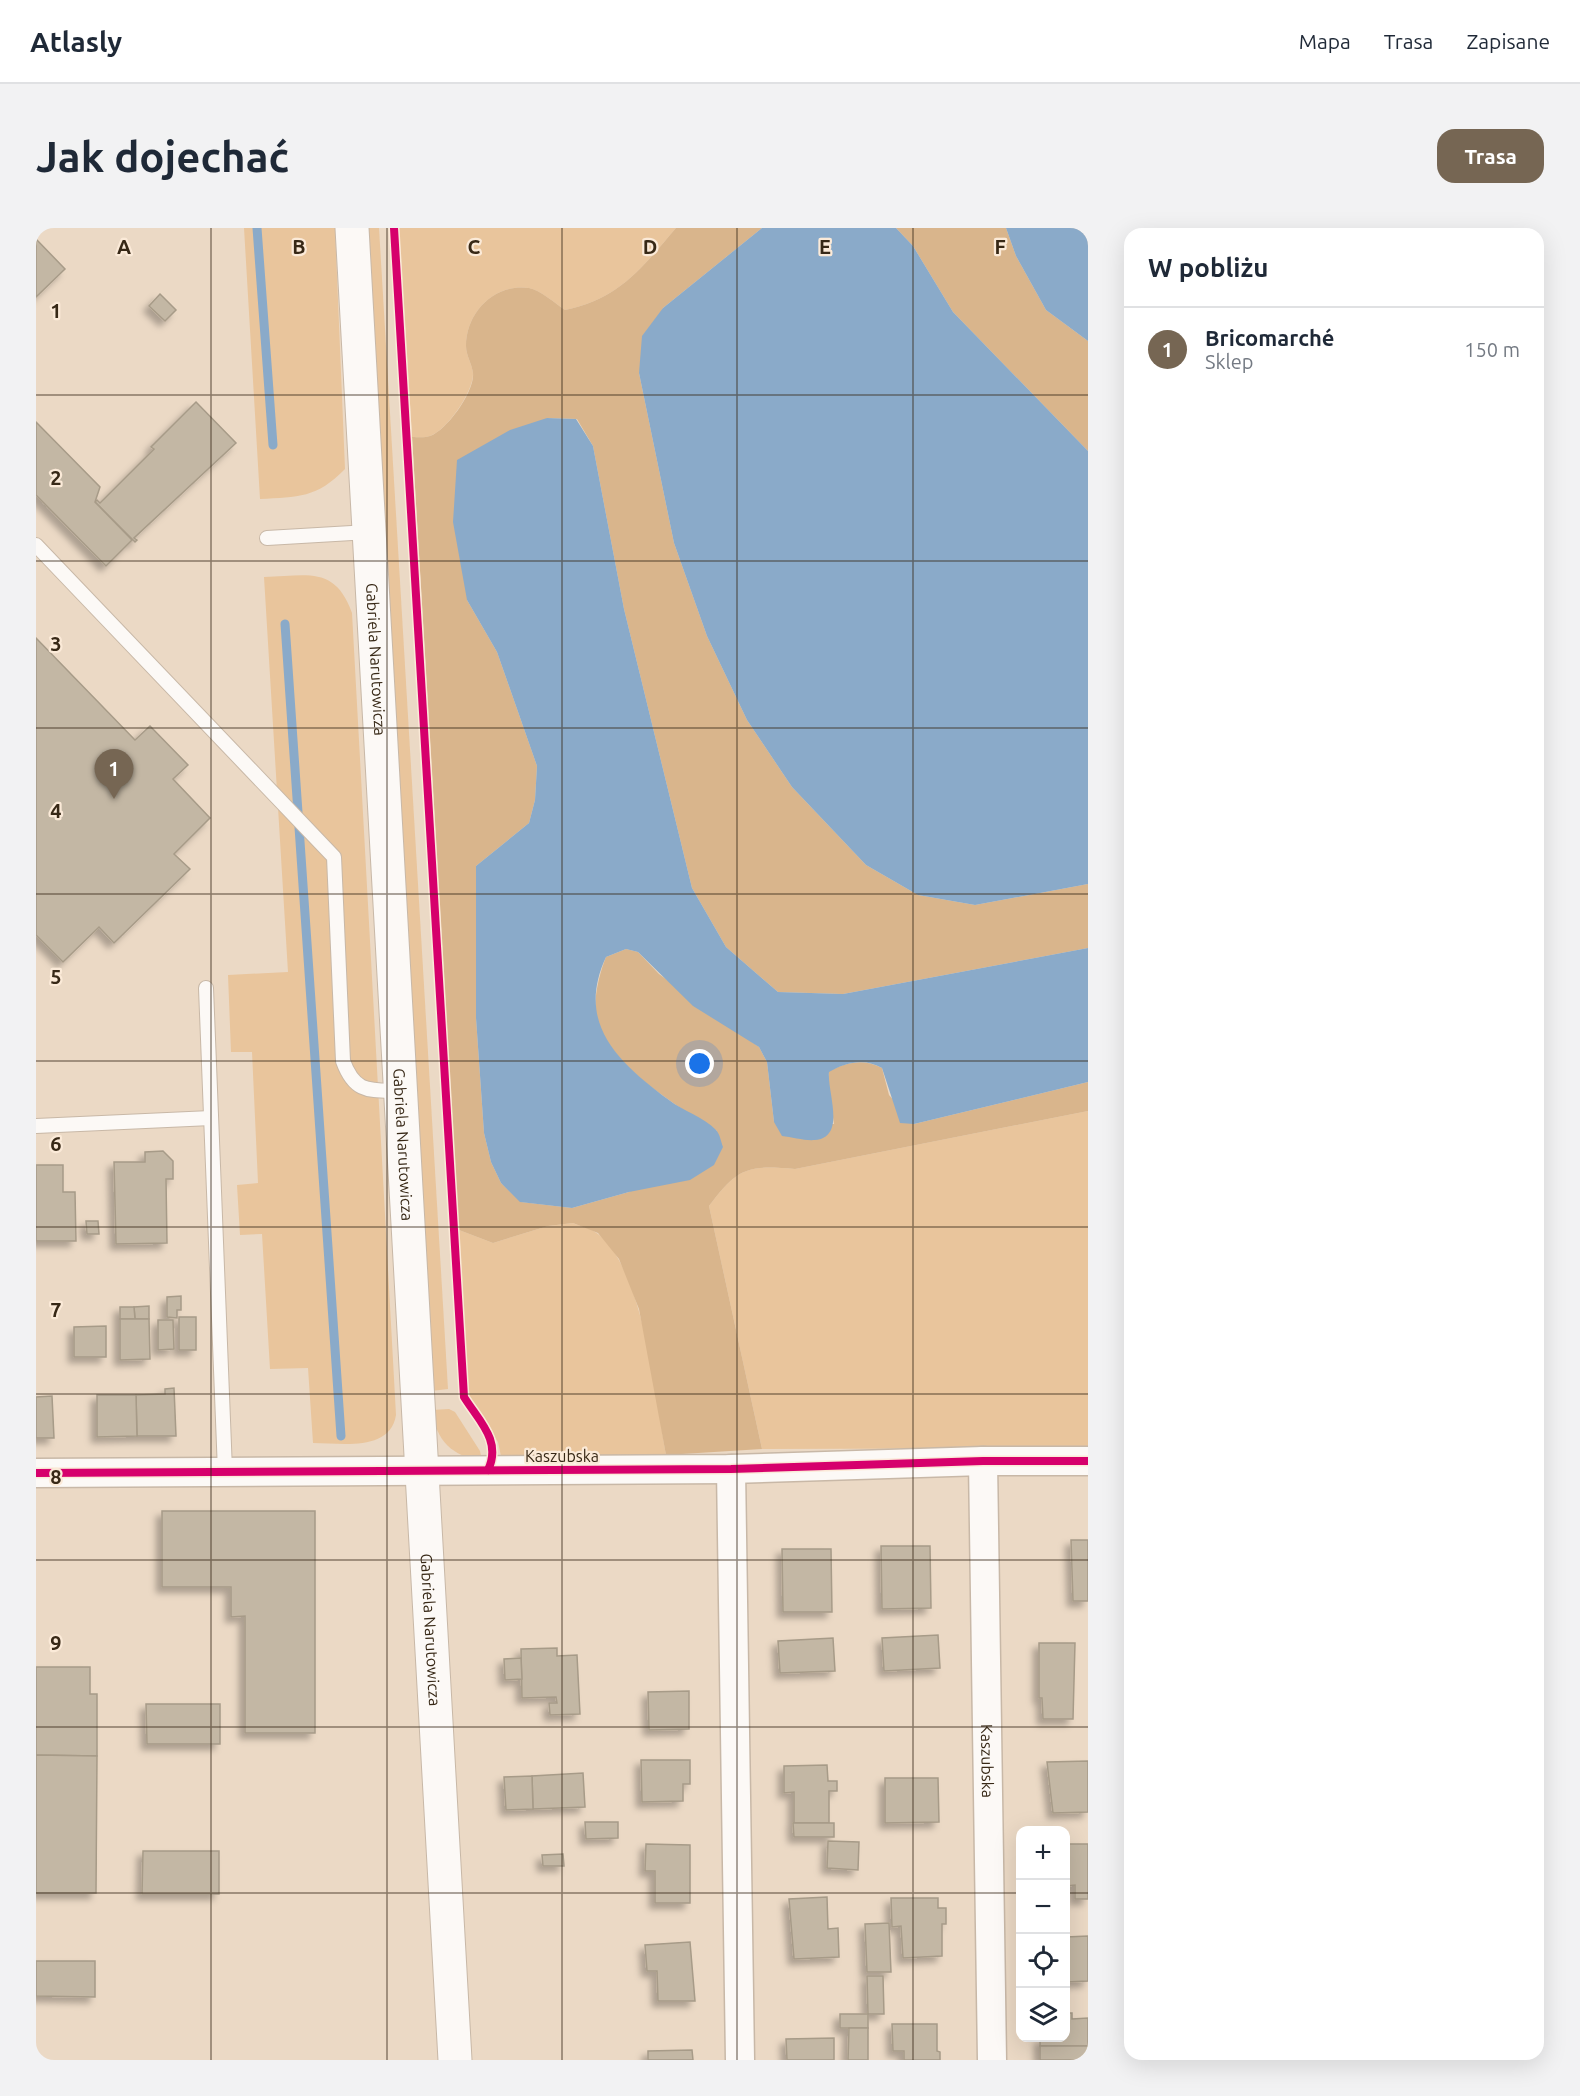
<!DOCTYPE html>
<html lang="pl">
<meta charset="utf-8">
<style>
body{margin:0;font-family:Ubuntu,sans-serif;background:#f2f2f3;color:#1f2937}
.controls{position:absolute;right:18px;bottom:18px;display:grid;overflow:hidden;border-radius:12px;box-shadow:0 6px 24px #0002}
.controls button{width:54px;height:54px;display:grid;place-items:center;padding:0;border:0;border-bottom:2px solid #e0e1e3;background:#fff;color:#1f2937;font:30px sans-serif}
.you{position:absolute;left:664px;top:836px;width:21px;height:21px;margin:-15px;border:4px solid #fff;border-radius:50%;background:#1a73e8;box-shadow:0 0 0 9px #1a73e833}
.badge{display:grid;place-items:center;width:39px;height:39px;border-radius:50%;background:#766653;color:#fff;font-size:20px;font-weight:700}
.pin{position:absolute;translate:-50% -50px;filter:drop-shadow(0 2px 3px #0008)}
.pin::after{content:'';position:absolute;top:32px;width:21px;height:18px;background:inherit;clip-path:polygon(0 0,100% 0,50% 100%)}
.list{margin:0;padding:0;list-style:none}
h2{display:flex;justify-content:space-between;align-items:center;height:78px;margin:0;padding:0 24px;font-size:26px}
h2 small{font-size:20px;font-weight:400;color:#747a83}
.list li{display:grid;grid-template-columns:39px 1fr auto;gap:18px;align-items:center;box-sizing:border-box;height:84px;padding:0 24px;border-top:2px solid #e0e1e3}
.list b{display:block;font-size:22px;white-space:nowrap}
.list p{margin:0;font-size:20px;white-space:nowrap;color:#747a83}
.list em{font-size:20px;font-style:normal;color:#747a83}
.icon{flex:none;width:33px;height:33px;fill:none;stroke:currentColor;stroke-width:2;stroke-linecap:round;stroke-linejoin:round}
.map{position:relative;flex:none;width:1052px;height:1832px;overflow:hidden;border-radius:18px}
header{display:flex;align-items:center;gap:36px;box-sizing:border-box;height:84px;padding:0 30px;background:#fff;border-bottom:2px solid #e0e1e3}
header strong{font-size:28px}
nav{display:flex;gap:33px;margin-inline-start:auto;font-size:21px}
.intro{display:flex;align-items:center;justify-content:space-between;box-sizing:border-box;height:144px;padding:0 36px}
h1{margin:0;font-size:42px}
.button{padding:15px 27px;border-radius:18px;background:#766653;color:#fff;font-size:21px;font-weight:700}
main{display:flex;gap:36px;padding:0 36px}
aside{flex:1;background:#fff;border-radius:18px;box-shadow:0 6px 24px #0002}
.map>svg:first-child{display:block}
.green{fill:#e9c59c}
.forest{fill:#d9b58c}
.water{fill:#8aaac9}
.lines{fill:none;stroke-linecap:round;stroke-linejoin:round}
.stream{stroke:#8aaac9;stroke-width:9}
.building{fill:#c3b7a4;stroke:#a79b88;stroke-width:1.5;filter:url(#shadow)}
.lane-casing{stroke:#c8b8a7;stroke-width:16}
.street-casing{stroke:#c8b8a7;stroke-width:31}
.secondary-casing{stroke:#c8b8a7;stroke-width:35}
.lane{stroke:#fcf9f6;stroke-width:14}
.street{stroke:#fcf9f6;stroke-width:28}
.secondary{stroke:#fcf9f6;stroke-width:33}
.cycleway-casing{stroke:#fbead8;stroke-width:11}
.cycleway{stroke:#d6006c;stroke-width:8}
.grid{fill:none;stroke:#372816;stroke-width:1.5;stroke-opacity:0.55}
.labels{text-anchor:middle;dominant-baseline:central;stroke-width:4.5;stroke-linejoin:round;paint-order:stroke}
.street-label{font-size:16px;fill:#372816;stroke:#fbead8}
.grid-label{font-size:20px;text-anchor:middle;font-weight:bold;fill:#372816;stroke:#fbead8;stroke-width:4.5;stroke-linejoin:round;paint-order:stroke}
</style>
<header>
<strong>Atlasly</strong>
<nav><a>Mapa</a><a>Trasa</a><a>Zapisane</a></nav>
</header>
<div class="intro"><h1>Jak dojechać</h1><a class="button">Trasa</a></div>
<main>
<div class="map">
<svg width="1052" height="1832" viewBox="0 0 1052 1832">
<defs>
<filter id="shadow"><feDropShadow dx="-5.5" dy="5.5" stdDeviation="3" flood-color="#0004"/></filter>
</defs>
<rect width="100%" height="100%" fill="#ebd9c5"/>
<g class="green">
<path d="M208 0H299L309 241C281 270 262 269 224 271Z"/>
<polygon points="330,0 343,0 412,1161 395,1163"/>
<path d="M363 0H640C606 40 583 71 529 82 519 75 504 62 493 60 459 55 430 84 430 118 430 127 436 136 437 145 438 163 411 202 394 208 389 210 381 209 376 209Z"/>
<path d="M228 349C271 348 299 337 316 385L360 1187C354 1224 306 1215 277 1215L272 1140 234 1141 226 1006 204 1007 201 957 222 955 216 824H195L192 747 252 744Z"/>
<path d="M1052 883V1220L726 1221 673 978C702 939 712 937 759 941Z"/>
<path d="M537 995C544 998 556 1001 562 1006 608 1042 620 1171 630 1227L466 1233 462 1214 433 1169 423 1002 457 1015 512 998Z"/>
<path d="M413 1181 419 1184 444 1223 446 1233C416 1228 400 1213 396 1182Z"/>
</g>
<g class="forest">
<path d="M640 0H726L627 80 603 145 638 315 671 408 711 492 756 559 830 637 882 667 939 677 1052 656V720L807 766 742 764 690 719 656 660 588 381 557 218 541 191 511 190 431 372 461 424 501 538 499 572 493 595 440 638V790L448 905 455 934 465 955 485 974 536 980 593 964 681 903C640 877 581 843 562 796 555 778 563 746 570 729L590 721 602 724 623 746 723 819 731 834 738 894 798 896 792 855 793 843C811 834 828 830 846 840L853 867 878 896 1052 854V883L759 941C712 937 702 939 673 978L726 1221 630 1227 603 1081 583 1031 562 1005 537 995 512 998 457 1015 423 1002 376 209C381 209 389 210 394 208 411 202 439 163 437 145 436 136 430 127 430 118 430 84 459 55 493 60 504 62 519 75 529 82 583 71 606 40 640 0Z"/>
<polygon points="860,0 970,0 980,28 1010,82 1052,113 1052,223 917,84 877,18"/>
</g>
<g class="water">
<polygon points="726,0 860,0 877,18 917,84 1052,223 1052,656 939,677 882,667 830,637 756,559 711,492 671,408 638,315 603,145 606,108 627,80"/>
<polygon points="970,0 1052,0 1052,113 1010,82 980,28"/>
<path d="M511 190 540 191 557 218 588 381 656 660 690 719 742 764 807 766 1052 720V854L878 896 864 895 846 840C829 830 810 834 793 844 791 864 811 909 779 912 769 913 756 909 746 908L738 894 731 834 723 819 657 778 602 724 590 721 570 729C539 796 583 835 633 872 647 883 668 889 680 902 684 906 685 914 687 919L678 937 654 952 593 964 536 980 484 974 465 955 455 934 448 905 440 790V638L493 595 499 572 501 538 461 424 431 372 417 294 421 232 474 202Z"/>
</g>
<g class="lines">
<g class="stream">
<polyline points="221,0 237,217"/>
<polyline points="249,396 305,1208"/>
</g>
</g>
<g class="building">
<polygon points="0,11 29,41 0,69"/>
<polygon points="124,66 140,82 129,93 113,78"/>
<polygon points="160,174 200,215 98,310 101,312 99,314 59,274 61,272 64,275 118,221 115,219"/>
<polygon points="0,194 64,259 59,274 96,312 70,338 0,267"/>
<polygon points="0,410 99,512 114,498 152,537 137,551 174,590 138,626 154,641 78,715 63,699 27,734 0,707"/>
<polygon points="127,923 137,933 137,951 130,951 131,1015 80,1016 78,934 109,934 109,924"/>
<polygon points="0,937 27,937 27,964 39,964 40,1013 0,1013"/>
<polygon points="50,993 62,993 63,1006 51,1006"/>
<polygon points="145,1068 145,1082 141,1082 141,1090 131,1089 131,1069"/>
<polygon points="113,1078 113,1091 99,1091 98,1079"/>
<polygon points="84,1079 98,1079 99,1091 84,1091"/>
<rect x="143" y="1089" width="17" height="33"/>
<polygon points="84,1091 113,1091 114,1131 84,1132"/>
<polygon points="122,1092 137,1092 138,1121 122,1122"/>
<polygon points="70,1098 70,1129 38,1129 38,1099"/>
<polygon points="138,1160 140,1208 101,1208 100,1167 129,1166 129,1161"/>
<polygon points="61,1167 100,1167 101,1208 61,1209"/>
<polygon points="16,1168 18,1210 0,1210 0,1169"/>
<polygon points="126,1283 279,1283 279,1505 209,1505 209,1388 195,1389 195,1359 126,1359"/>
<polygon points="1035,1312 1052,1312 1052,1373 1037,1373"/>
<polygon points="845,1318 894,1318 895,1380 846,1381"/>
<polygon points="746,1321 795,1321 796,1384 747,1384"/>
<polygon points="902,1407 904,1440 848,1443 846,1410"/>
<polygon points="797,1410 799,1443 744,1445 742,1413"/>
<polygon points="1003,1415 1039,1415 1037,1491 1007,1491 1006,1470 1003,1470"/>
<polygon points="521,1420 521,1428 541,1427 544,1486 514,1487 513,1475 521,1475 520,1469 486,1470 485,1421"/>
<polygon points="485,1430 486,1451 469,1452 468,1431"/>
<polygon points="0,1439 54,1439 54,1466 61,1466 61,1528 0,1527"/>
<polygon points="653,1463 653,1501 613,1502 612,1464"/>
<polygon points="110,1476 184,1476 184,1516 111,1516"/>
<polygon points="0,1527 61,1528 60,1665 0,1665"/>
<polygon points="605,1532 654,1532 654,1556 647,1556 647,1573 606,1574"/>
<polygon points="1052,1533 1052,1584 1017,1585 1011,1534"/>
<polygon points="791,1537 792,1553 801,1553 801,1563 793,1563 793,1595 758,1595 758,1564 748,1565 748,1538"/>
<polygon points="547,1545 549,1579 497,1581 496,1548"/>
<polygon points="496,1548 497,1581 470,1582 468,1549"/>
<polygon points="849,1550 902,1550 903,1594 849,1595"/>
<polygon points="549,1594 582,1594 582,1610 550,1611"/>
<polygon points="757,1595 798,1595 798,1609 758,1609"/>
<polygon points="792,1613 823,1614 822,1642 791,1640"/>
<polygon points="610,1616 654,1617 654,1675 619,1675 619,1643 609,1643"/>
<polygon points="1033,1616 1052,1616 1052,1671 1039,1671 1039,1657 1030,1658 1030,1623 1033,1623"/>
<polygon points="107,1623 183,1623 183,1666 106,1666"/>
<polygon points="527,1626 528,1638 507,1638 506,1627"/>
<polygon points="791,1669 792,1701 802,1700 803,1729 758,1731 753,1671"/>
<polygon points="855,1670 902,1670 902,1680 910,1680 910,1696 906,1696 906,1728 867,1730 865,1698 856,1699"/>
<polygon points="853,1695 855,1744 831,1744 829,1696"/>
<polygon points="1052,1708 1052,1753 1030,1754 1030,1709"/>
<polygon points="654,1714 659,1773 622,1773 621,1743 611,1743 609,1717"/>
<polygon points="0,1733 59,1733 59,1769 0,1768"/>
<polygon points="831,1748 847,1748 848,1786 832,1786"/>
<polygon points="1030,1785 1036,1785 1036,1791 1052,1790 1052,1818 1004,1818 1004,1810 1030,1810"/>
<rect x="804" y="1786" width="28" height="14"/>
<polygon points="856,1796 901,1796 901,1823 904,1824 904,1832 868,1832 868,1823 857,1823"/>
<polygon points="813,1800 832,1800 832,1832 812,1832"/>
<polygon points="798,1810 798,1832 751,1832 750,1811"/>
<rect x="1004" y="1818" width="48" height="14"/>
<polygon points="656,1822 657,1832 612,1832 612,1823"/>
</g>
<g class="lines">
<defs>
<g id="lane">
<polyline points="231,310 333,304"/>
<path d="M0 317 298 629 307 833C319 866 334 862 364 863"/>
<polyline points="170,760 189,1243"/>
<polyline points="0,898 175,890"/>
</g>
<g id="street">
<path id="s1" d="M947 1233 956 1832"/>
<polyline points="695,1241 704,1832"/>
<polyline points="0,1245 695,1241 947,1233 1052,1233"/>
</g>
<g id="secondary">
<path id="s2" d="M316 0 419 1832"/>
</g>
</defs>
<use href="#lane" class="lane-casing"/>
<use href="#street" class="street-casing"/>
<use href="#secondary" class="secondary-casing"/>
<use href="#lane" class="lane"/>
<use href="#street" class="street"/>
<use href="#secondary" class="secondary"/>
<defs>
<g id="cycleway">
<path d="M358 0 428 1169C443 1193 466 1213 452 1242"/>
<polyline points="0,1245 695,1241 947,1233 1052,1233"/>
</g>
</defs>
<use href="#cycleway" class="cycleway-casing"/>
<use href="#cycleway" class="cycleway"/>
</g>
<path class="grid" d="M175 0V1832M351 0V1832M526 0V1832M701 0V1832M877 0V1832M0 167H1052M0 333H1052M0 500H1052M0 666H1052M0 833H1052M0 999H1052M0 1166H1052M0 1332H1052M0 1499H1052M0 1665H984M1030 1665H1052"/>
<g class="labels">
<g class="street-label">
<text stroke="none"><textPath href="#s2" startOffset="432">Gabriela Narutowicza</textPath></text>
<text stroke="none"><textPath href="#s2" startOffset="918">Gabriela Narutowicza</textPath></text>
<text x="526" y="1228">Kaszubska</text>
<text stroke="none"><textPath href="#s2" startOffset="1404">Gabriela Narutowicza</textPath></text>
<text stroke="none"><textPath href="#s1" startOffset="300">Kaszubska</textPath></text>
</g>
</g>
<g class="grid-label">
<text x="88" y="26">A</text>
<text x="263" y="26">B</text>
<text x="438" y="26">C</text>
<text x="614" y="26">D</text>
<text x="789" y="26">E</text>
<text x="964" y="26">F</text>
<text x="20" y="90">1</text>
<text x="20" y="257">2</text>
<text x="20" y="423">3</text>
<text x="20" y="590">4</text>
<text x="20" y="756">5</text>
<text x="20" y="923">6</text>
<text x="20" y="1089">7</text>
<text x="20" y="1256">8</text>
<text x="20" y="1422">9</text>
</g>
</svg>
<div class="controls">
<button>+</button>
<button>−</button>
<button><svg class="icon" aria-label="locate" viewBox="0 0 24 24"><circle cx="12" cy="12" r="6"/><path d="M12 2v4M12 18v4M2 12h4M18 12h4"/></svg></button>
<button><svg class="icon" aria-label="layers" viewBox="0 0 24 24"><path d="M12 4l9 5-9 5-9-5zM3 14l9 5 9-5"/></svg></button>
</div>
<div class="you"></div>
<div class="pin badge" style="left:78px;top:571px">1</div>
</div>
<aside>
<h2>W pobliżu<small></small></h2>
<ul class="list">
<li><span class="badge">1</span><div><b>Bricomarché</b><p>Sklep</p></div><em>150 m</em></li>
</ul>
</aside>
</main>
